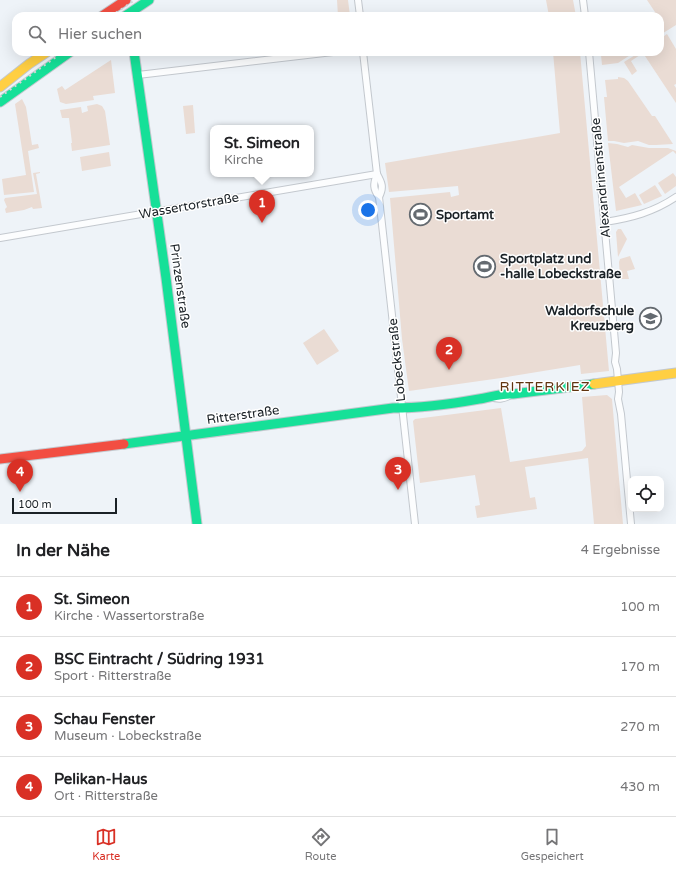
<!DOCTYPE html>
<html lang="de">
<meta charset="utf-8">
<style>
body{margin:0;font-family:"Varela Round",sans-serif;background:#f2f2f2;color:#202124}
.controls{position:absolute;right:12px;bottom:12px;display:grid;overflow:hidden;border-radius:8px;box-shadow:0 4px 16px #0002}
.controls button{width:36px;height:36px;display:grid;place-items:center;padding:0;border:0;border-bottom:1px solid #e0e0e0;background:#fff;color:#202124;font:20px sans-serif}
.scale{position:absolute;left:12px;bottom:10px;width:105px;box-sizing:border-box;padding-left:4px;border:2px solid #1a2126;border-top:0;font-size:11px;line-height:14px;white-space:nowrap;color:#1a2126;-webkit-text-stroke:3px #fff;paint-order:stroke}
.you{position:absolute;left:368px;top:210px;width:14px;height:14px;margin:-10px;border:3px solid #fff;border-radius:50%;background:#1a73e8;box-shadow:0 0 0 6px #1a73e833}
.badge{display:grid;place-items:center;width:26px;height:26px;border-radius:50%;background:#d93025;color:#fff;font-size:13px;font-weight:700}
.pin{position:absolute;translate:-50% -33px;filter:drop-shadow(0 1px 2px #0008)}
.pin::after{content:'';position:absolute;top:21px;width:14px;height:12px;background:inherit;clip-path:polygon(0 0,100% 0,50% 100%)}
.popup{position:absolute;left:210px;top:125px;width:104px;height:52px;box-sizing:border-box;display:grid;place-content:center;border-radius:8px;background:#fff;filter:drop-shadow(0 1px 3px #0005);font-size:13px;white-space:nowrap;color:#757577}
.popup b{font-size:15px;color:#202124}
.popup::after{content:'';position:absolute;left:50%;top:100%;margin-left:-8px;border:8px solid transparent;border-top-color:#fff}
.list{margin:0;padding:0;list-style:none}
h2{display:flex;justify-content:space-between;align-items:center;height:52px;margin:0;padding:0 16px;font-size:17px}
h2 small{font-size:13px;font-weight:400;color:#757577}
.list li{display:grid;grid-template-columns:26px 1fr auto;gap:12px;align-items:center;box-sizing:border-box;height:60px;padding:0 16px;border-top:1px solid #e0e0e0}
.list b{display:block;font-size:15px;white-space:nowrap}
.list p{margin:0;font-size:13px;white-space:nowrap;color:#757577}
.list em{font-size:13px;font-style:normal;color:#757577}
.icon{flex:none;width:22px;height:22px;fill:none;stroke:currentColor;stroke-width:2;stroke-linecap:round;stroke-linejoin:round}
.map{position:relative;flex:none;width:676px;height:524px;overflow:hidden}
.search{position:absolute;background:#fff;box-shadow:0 4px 16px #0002;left:12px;right:12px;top:12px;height:44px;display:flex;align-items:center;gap:10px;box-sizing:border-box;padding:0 14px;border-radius:12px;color:#757577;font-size:15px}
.sheet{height:292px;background:#fff}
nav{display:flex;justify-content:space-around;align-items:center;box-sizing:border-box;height:56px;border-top:1px solid #e0e0e0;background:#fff;font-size:11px;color:#757577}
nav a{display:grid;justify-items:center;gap:2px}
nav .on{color:#d93025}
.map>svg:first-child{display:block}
.green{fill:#eadcd4}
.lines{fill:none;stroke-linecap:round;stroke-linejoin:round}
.street-casing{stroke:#c3c8ce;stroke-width:8}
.fast-casing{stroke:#c3c8ce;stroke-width:11}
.slow-casing{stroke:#c3c8ce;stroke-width:11}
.jam-casing{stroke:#c3c8ce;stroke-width:11}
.street{stroke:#fcfdfe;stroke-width:6}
.fast{stroke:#16e098;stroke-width:9}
.slow{stroke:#ffcf43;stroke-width:9}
.jam{stroke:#f24e42;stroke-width:9}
.rail{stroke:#d5d7d9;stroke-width:2;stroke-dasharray:2 4;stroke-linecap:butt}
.labels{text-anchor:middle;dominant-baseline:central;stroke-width:3;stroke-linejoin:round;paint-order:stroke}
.street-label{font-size:13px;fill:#1a2126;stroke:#fff}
.poi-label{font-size:13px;font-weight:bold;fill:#1a2126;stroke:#fff;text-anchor:start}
.neighbourhood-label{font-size:14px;letter-spacing:1px;fill:#60340f;stroke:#fff}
</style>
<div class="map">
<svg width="676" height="524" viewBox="0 0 676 524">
<rect width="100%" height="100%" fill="#eef3f8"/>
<g class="green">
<polygon points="337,0 348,0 350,16 338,16"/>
<polygon points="546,0 573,0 576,16 549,16"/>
<polygon points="647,0 676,0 676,25 660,35 660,16 649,16 655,12"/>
<polygon points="667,34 676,49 676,84 674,85 676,88 676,103 643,53 631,61 637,71 632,75 624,62 640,52 660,52 660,39"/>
<polygon points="553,52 580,52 609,371 581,374 580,365 501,378 409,391 402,339 390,198 450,192 451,197 459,195 458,186 389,192 385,163 560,133"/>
<polygon points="626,52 635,52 618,63 602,65 601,55"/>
<polygon points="111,60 115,93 93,96 94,100 66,104 60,102 57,89 62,86 65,90"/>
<polygon points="618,77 624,78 628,81 652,116 655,116 673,144 656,145 649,145 638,141 624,143 614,141 608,141 604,97 607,97 605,80 618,79"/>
<polygon points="22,99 26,107 32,145 38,144 39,148 28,151 34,192 4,195 2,179 26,175 15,104"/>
<polygon points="97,104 102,106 105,111 110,145 72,151 71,143 72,143 69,118 62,118 60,110 81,107 82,113 88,111 87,106"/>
<polygon points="193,105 195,133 186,134 183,106"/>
<polygon points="608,143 617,144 628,147 632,145 649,148 668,148 676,151 676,154 673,151 619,187 626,198 635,193 642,205 616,211"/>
<polygon points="109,152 111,166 82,171 80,157"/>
<polygon points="40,172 40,173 36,174 42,208 33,209 32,207 24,210 6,213 5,209 7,207 4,200 5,198 37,194 33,173"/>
<polygon points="673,173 676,177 676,186 665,194 658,183"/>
<polygon points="655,185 662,196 644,204 639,195"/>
<polygon points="618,229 621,229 627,239 618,257 616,232"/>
<polygon points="630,256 635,269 627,271 629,279 620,279 619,262 620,259"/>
<polygon points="324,329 339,351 317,365 303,343"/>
<polygon points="607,395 612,399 623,524 594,524 588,458 525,467 530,498 535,497 537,509 477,518 475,506 480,505 475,475 420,483 413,421 415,419 501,408 510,462 582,451 586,446 582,397"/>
</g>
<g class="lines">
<defs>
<g id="street">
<polyline points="358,0 360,16"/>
<polyline points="583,0 585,16"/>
<path d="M363 52 377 174C382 183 384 187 379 197L415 524"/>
<polyline points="589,52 616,353 615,362 617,369 619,392 618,399 621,414 631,524"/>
<polyline points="138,75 333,52"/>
<path d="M377 174C373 184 373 189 379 197"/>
<path d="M605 222C631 218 654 212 676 197"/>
<polyline points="0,238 377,174"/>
<path d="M490 397C499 400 504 399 513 394"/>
</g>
<g id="fast">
<polyline points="125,16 149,0"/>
<polyline points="134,52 166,278 197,524"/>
<polyline points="0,102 70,52"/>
<path d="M124 444 393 408C422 408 451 404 479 399 491 397 501 393 513 394L594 384"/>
</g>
<g id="slow">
<polyline points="0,87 29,64 47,52"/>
<polyline points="594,384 676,373"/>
</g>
<g id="jam">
<polyline points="102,16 126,0"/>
<polyline points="0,459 124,444"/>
</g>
</defs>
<use href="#street" class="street-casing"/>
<use href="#fast" class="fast-casing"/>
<use href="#slow" class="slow-casing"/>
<use href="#jam" class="jam-casing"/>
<use href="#street" class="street"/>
<use href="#fast" class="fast"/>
<use href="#slow" class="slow"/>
<use href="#jam" class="jam"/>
<g class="rail">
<polyline points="111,16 135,0"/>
<polyline points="0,97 63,52"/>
</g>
</g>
<defs>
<symbol id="stadium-ring" viewBox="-11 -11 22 22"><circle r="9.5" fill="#fff" stroke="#646a70" stroke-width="1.5"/><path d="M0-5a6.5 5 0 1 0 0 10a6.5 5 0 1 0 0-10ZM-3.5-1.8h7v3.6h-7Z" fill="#646a70"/></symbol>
<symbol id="school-ring" viewBox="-11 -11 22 22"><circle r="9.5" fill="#fff" stroke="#646a70" stroke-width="1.5"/><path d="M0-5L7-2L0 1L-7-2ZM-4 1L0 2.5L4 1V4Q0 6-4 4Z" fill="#646a70"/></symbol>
</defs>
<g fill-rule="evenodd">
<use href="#stadium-ring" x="408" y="202" width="25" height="25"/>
<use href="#stadium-ring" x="472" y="254" width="25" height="25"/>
<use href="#school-ring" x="638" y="306" width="25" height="25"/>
</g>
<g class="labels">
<g class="street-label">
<text transform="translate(601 178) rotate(-95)">Alexandrinenstraße</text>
<text transform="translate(189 206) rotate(-10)">Wassertorstraße</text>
<text transform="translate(180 286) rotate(82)">Prinzenstraße</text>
<text transform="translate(397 360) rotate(-96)">Lobeckstraße</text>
<text transform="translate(243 415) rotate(-8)">Ritterstraße</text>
</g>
<g class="poi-label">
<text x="436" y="215">Sportamt</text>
<text x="500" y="259">Sportplatz und<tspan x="500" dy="15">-halle Lobeckstraße</tspan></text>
<text x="634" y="311" text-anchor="end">Waldorfschule<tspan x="634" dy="15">Kreuzberg</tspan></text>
</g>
<g class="neighbourhood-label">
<text x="545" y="386">RITTERKIEZ</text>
</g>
</g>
</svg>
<div class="controls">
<button><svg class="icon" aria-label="locate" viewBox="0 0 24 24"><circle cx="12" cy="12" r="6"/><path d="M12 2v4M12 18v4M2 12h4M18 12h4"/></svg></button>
</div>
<div class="scale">100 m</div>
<div class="you"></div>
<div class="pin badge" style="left:262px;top:223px">1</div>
<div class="popup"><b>St. Simeon</b>Kirche</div>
<div class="pin badge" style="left:449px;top:370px">2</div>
<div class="pin badge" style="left:398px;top:490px">3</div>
<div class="pin badge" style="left:20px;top:492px">4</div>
<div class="search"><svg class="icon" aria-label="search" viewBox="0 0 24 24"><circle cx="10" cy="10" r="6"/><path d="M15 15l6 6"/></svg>Hier suchen</div>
</div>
<section class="sheet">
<h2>In der Nähe<small>4 Ergebnisse</small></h2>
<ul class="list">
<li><span class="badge">1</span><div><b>St. Simeon</b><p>Kirche · Wassertorstraße</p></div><em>100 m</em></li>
<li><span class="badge">2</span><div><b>BSC Eintracht / Südring 1931</b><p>Sport · Ritterstraße</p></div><em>170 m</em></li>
<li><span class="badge">3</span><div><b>Schau Fenster</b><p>Museum · Lobeckstraße</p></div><em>270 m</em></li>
<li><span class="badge">4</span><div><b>Pelikan-Haus</b><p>Ort · Ritterstraße</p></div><em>430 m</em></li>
</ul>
</section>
<nav>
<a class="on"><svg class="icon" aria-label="map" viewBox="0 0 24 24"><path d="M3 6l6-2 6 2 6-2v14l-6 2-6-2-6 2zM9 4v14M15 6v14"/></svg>Karte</a>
<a><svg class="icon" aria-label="directions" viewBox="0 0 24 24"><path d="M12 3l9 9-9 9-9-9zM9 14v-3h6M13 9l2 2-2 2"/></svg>Route</a>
<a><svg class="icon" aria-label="saved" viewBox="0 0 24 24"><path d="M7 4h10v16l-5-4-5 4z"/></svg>Gespeichert</a>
</nav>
